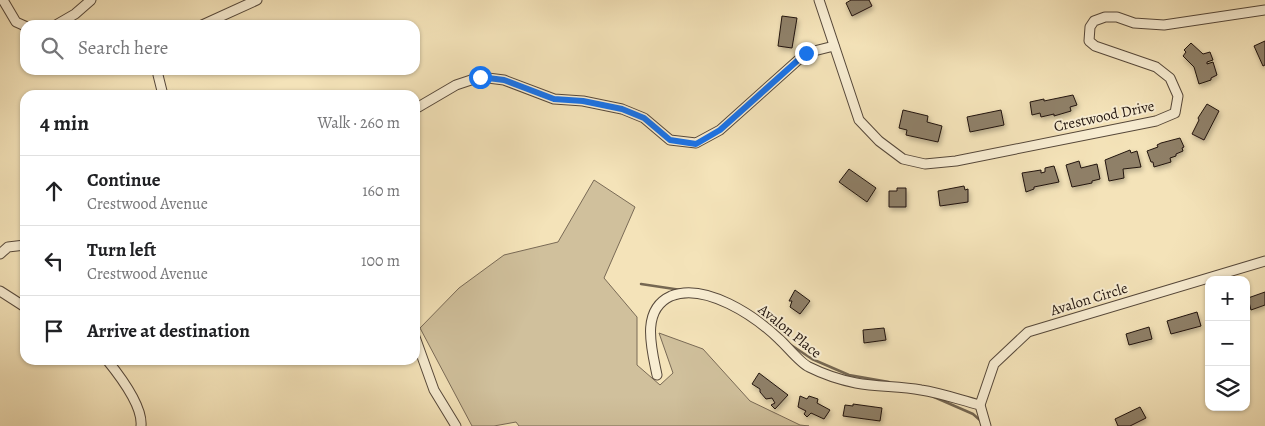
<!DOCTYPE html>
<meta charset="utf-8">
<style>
body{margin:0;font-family:Alegreya,serif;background:#f2f2f2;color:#202124}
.controls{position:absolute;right:15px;bottom:15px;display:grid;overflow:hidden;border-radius:10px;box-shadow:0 1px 4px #0004}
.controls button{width:45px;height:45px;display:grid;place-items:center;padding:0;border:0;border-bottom:1px solid #e0e0e0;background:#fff;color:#202124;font:25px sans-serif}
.stop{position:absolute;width:15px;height:15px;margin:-11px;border:4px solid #1a73e8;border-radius:50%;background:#fff}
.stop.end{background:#1a73e8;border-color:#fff;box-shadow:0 1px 5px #0008}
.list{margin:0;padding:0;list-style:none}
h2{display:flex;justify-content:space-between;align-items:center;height:65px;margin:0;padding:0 20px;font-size:21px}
h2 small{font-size:16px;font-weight:400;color:#757577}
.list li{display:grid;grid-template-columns:32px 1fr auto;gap:15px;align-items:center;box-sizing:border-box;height:70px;padding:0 20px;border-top:1px solid #e0e0e0}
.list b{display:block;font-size:19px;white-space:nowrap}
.list p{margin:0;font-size:16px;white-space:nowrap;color:#757577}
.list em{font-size:16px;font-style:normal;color:#757577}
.icon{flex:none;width:28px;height:28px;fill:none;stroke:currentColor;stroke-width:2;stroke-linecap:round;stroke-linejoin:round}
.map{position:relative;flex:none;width:1265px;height:426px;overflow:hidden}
.search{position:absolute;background:#fff;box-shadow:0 1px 4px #0004;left:20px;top:20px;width:400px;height:55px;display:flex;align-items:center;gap:12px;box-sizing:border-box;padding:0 18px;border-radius:15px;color:#757577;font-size:19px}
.panel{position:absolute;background:#fff;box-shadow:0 1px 4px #0004;left:20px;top:90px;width:400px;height:275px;border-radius:15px}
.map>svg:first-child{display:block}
.green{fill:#d0c09c;stroke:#796a56}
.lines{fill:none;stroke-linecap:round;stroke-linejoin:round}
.stream{stroke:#756752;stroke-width:2.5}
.building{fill:#8f8067;stroke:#22150f;filter:url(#shadow)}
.street-casing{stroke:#56483a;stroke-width:11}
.street{stroke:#f8edd2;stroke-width:9}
.route{stroke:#1a73e8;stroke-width:6}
.labels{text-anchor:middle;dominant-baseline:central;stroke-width:4;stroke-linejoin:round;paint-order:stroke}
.street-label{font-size:15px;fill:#22150f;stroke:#f8edd2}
</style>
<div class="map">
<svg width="1265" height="426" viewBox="0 0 1265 426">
<defs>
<filter id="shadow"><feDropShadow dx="1.5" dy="3" stdDeviation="2.5" flood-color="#0004"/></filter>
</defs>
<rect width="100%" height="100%" fill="#f4e3b9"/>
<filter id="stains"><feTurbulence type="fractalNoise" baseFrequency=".004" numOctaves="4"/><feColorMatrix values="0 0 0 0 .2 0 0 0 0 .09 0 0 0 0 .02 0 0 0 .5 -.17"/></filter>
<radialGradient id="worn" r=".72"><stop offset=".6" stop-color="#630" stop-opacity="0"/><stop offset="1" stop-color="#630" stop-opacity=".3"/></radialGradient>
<polygon class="green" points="594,180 635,207 604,278 637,317 637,365 660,385 673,373 659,333 703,349 750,401 800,425 809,426 519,426 516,422 494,426 472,426 420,328 459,288 504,255 558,242"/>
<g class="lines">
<g class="stream">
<polyline points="641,284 681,290"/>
<polyline points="788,343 812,359 849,375 889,382"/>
<polyline points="934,397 973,414 982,422"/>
</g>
</g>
<g class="building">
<polygon points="851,0 869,0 872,6 852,16 846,3"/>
<polygon points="782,16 797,18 792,48 778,46"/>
<polygon points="1265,41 1265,65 1263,66 1254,46"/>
<polygon points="1191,43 1203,54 1210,52 1213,60 1207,62 1207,64 1213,62 1217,75 1211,78 1211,80 1199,84 1194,67 1183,56 1186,52 1184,50"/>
<polygon points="1073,95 1077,105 1070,107 1071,111 1054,116 1054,114 1041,117 1040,113 1032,115 1030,102 1044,99 1044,101"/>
<polygon points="1207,104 1219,111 1204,140 1192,134 1199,120 1198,118"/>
<polygon points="903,110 928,116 927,122 942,126 938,142 906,135 907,130 899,128"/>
<polygon points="1001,110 1004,125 970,132 967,117"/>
<polygon points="1180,138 1184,147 1182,148 1183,151 1176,154 1176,156 1170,158 1171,162 1154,167 1153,162 1151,162 1147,151 1158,147 1157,145 1161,143"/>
<polygon points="1130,150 1131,153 1137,151 1141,167 1123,169 1124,178 1109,181 1105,160"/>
<polygon points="1079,161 1081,168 1097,164 1100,179 1092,181 1092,183 1072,187 1066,165"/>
<polygon points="1054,166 1059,182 1034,187 1034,189 1026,192 1022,173 1041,170 1041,173 1045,172 1045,168"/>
<polygon points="849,169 876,188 867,202 839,182"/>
<polygon points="964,186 965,190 968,189 968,202 940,206 938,191"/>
<polygon points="897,188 906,188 906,207 889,207 889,191 897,191"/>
<polygon points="795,290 810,301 800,314 790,307 792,301 789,301"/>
<polygon points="1265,292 1265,305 1251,310 1248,298"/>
<polygon points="1197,312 1201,326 1171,334 1167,321"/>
<polygon points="1149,327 1152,339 1129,345 1126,334"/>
<polygon points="884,328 886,340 864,343 863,330"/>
<polygon points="759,373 788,395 775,409 771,405 775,403 772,398 766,399 760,392 760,389 752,384"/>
<polygon points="800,396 807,399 809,396 818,399 817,403 830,410 824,419 811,413 807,417 804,414 806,411 798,407"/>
<polygon points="853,404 882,408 880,421 843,416 845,405 853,406"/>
<polygon points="1140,407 1146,418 1130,426 1118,426 1115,419"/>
</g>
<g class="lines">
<defs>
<g id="street">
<polyline points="3,0 16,22 25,26"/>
<polyline points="819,0 859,120 879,141 903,159 925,164 956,161 1156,121 1175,113 1178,96 1170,78 1156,67 1095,46 1089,41 1090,27 1094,21 1105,17 1117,17 1134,23 1164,25 1265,10"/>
<polyline points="56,25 75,14 91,0"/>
<polyline points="202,25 257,0"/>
<polyline points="158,70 158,75 163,95"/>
<polyline points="415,109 456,85 480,77 504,80 554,99 583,101 622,109 644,118 670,140 696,143 720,130 806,53 834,46"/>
<polyline points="0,254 8,247 25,245"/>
<polyline points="0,291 25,307"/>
<polyline points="415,337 434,390 456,426"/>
<path d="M107 360C120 376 143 406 141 426"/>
<path d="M657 375C652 350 640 310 671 296 705 282 755 316 779 339 787 346 800 363 809 367 823 374 841 380 856 383 877 387 900 386 921 390 941 393 960 400 980 405"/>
<polyline points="986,426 980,405 994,364 1028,332 1265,261"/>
</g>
</defs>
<use href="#street" class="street-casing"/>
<use href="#street" class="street"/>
</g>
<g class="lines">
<polyline class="route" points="480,77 504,80 554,99 583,101 622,109 644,118 670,140 696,144 720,130 806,53"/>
</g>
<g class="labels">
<g class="street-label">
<text transform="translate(1104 116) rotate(-12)">Crestwood Drive</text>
<text transform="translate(1089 299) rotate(-17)">Avalon Circle</text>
<text transform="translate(790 331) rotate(39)">Avalon Place</text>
</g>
</g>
<rect width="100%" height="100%" filter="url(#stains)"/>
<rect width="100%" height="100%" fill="url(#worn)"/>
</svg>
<div class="controls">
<button>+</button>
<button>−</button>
<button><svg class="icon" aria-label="layers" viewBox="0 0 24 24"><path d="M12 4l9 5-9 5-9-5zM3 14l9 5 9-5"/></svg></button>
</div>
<div class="stop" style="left:480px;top:77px"></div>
<div class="stop end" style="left:806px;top:53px"></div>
<div class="search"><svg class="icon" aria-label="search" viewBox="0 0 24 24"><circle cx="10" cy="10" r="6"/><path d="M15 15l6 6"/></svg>Search here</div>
<section class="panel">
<h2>4 min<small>Walk · 260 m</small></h2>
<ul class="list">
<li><svg class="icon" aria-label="ahead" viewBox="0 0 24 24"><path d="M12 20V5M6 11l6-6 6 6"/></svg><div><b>Continue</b><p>Crestwood Avenue</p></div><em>160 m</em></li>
<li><svg class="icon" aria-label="left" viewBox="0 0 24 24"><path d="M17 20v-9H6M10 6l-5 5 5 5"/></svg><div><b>Turn left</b><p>Crestwood Avenue</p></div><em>100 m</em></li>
<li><svg class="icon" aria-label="arrive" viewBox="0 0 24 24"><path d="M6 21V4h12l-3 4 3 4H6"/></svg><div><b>Arrive at destination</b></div></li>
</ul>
</section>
</div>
